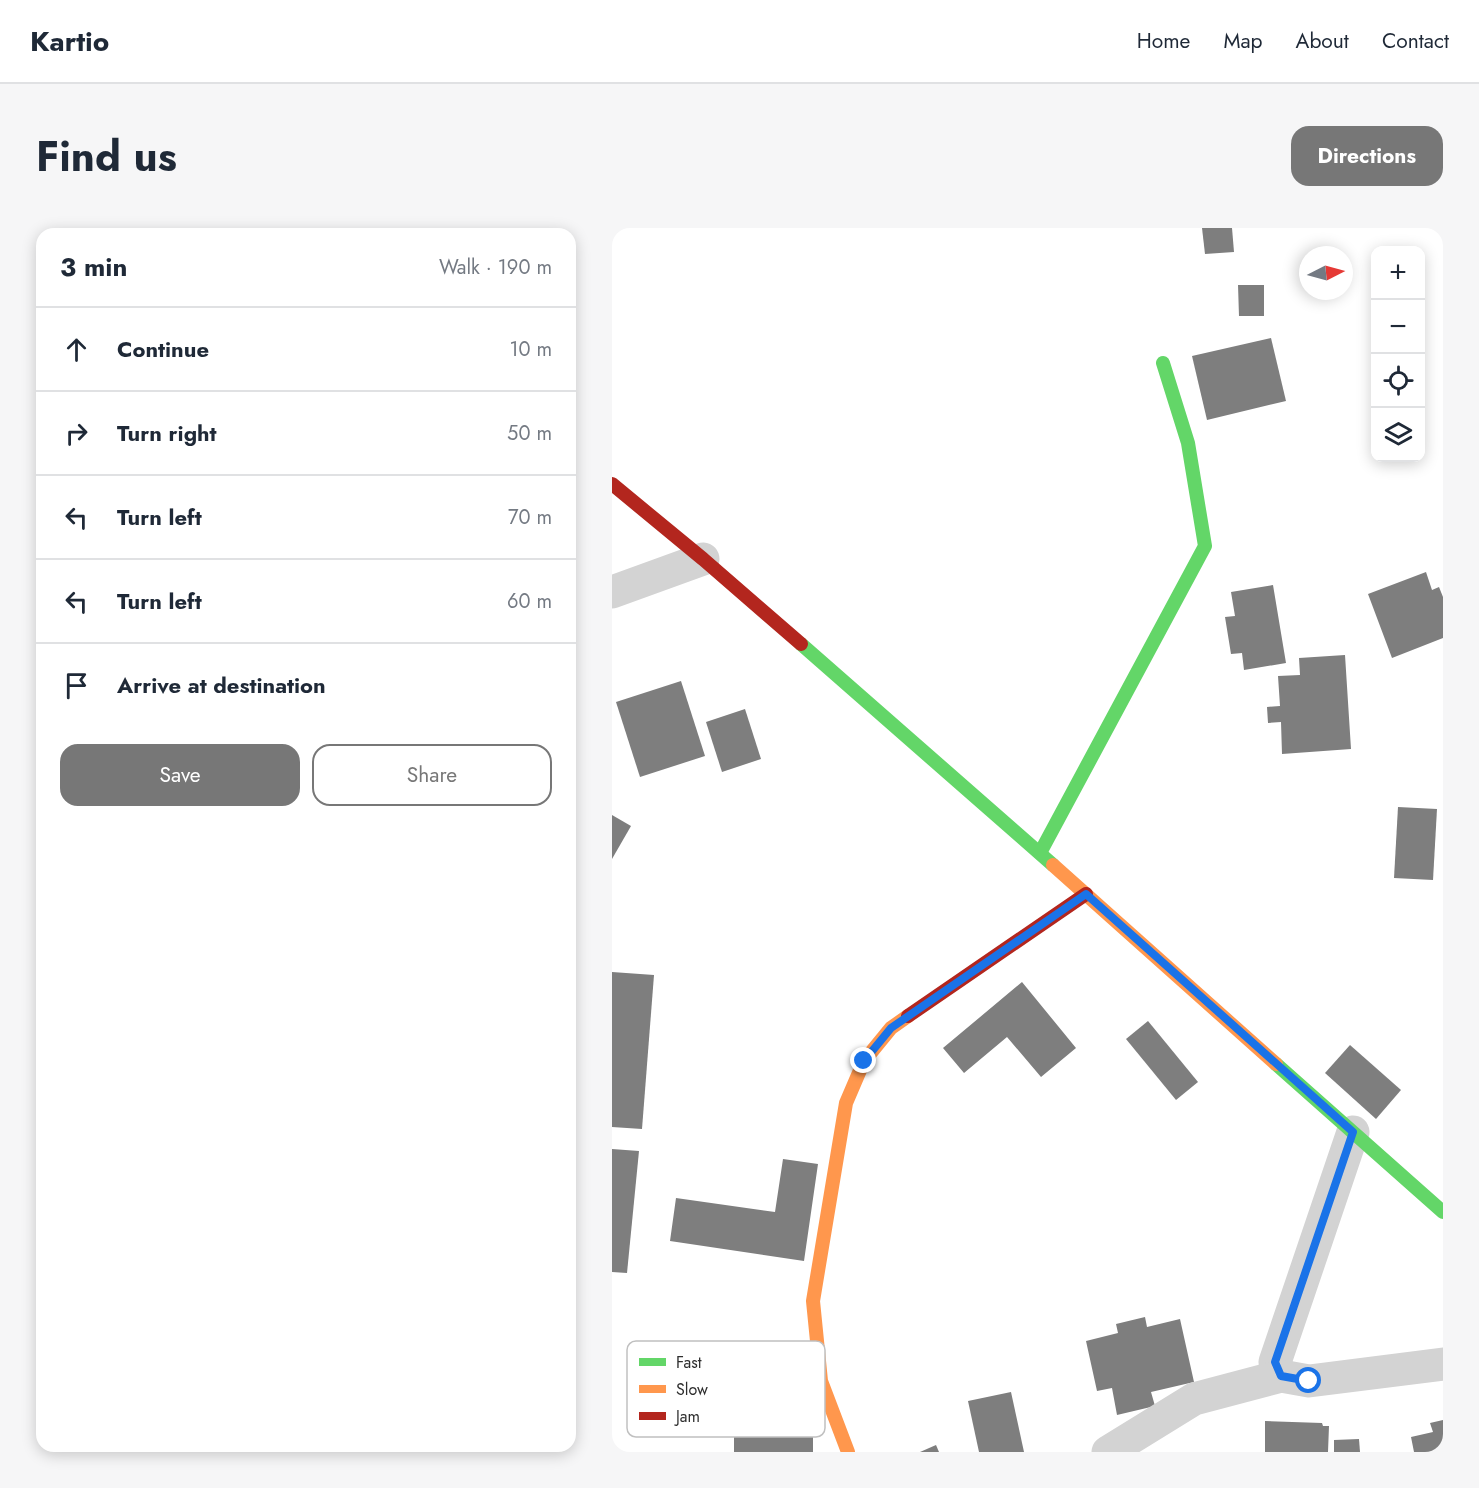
<!DOCTYPE html>
<meta charset="utf-8">
<style>
body{margin:0;font-family:Jost,sans-serif;background:#f6f6f7;color:#1f2937}
.controls{position:absolute;right:18px;top:18px;display:grid;overflow:hidden;border-radius:12px;box-shadow:0 3px 15px #0003}
.controls button{width:54px;height:54px;display:grid;place-items:center;padding:0;border:0;border-bottom:2px solid #e0e1e3;background:#fff;color:#1f2937;font:30px sans-serif}
.compass{position:absolute;left:687px;top:18px;width:54px;height:54px;border-radius:50%;background:#fff;box-shadow:0 3px 15px #0003;rotate:84deg}
.stop{position:absolute;width:18px;height:18px;margin:-14px;border:4px solid #1a73e8;border-radius:50%;background:#fff}
.stop.end{background:#1a73e8;border-color:#fff;box-shadow:0 2px 6px #0008}
.list{margin:0;padding:0;list-style:none}
h2{display:flex;justify-content:space-between;align-items:center;height:78px;margin:0;padding:0 24px;font-size:26px}
h2 small{font-size:20px;font-weight:400;color:#747a83}
.list li{display:grid;grid-template-columns:39px 1fr auto;gap:18px;align-items:center;box-sizing:border-box;height:84px;padding:0 24px;border-top:2px solid #e0e1e3}
.list b{display:block;font-size:22px;white-space:nowrap}
.list em{font-size:20px;font-style:normal;color:#747a83}
.actions{display:flex;gap:12px;padding:18px 24px}
.actions a{flex:1;padding:14px 0;border:2px solid #777;border-radius:18px;text-align:center;font-size:21px;color:#777}
.actions .main{background:#777;color:#fff}
.icon{flex:none;width:33px;height:33px;fill:none;stroke:currentColor;stroke-width:2;stroke-linecap:round;stroke-linejoin:round}
.map{position:relative;flex:none;width:831px;height:1224px;overflow:hidden;border-radius:18px}
header{display:flex;align-items:center;gap:36px;box-sizing:border-box;height:84px;padding:0 30px;background:#fff;border-bottom:2px solid #e0e1e3}
header strong{font-size:28px}
nav{display:flex;gap:33px;margin-inline-start:auto;font-size:21px}
.intro{display:flex;align-items:center;justify-content:space-between;box-sizing:border-box;height:144px;padding:0 36px}
h1{margin:0;font-size:42px}
.button{padding:15px 27px;border-radius:18px;background:#777;color:#fff;font-size:21px;font-weight:700}
main{display:flex;gap:36px;padding:0 36px}
aside{flex:1;background:#fff;border-radius:18px;box-shadow:0 3px 15px #0003}
.map>svg:first-child{display:block}
.building{fill:#7e7e7e}
.lines{fill:none;stroke-linecap:round;stroke-linejoin:round}
.street{stroke:#d3d3d3;stroke-width:33}
.fast{stroke:#63d668;stroke-width:14}
.slow{stroke:#ff974d;stroke-width:14}
.jam{stroke:#b3261e;stroke-width:14}
.route{stroke:#1a73e8;stroke-width:8}
.key{fill:#fff;stroke:#c0c0c0;stroke-width:1.5}
.key-label{font-size:16px;fill:#2e2e2e}
</style>
<header>
<strong>Kartio</strong>
<nav><a>Home</a><a>Map</a><a>About</a><a>Contact</a></nav>
</header>
<div class="intro"><h1>Find us</h1><a class="button">Directions</a></div>
<main>
<aside>
<h2>3 min<small>Walk · 190 m</small></h2>
<ul class="list">
<li><svg class="icon" aria-label="ahead" viewBox="0 0 24 24"><path d="M12 20V5M6 11l6-6 6 6"/></svg><div><b>Continue</b></div><em>10 m</em></li>
<li><svg class="icon" aria-label="right" viewBox="0 0 24 24"><path d="M7 20v-9h11M14 6l5 5-5 5"/></svg><div><b>Turn right</b></div><em>50 m</em></li>
<li><svg class="icon" aria-label="left" viewBox="0 0 24 24"><path d="M17 20v-9H6M10 6l-5 5 5 5"/></svg><div><b>Turn left</b></div><em>70 m</em></li>
<li><svg class="icon" aria-label="left" viewBox="0 0 24 24"><path d="M17 20v-9H6M10 6l-5 5 5 5"/></svg><div><b>Turn left</b></div><em>60 m</em></li>
<li><svg class="icon" aria-label="arrive" viewBox="0 0 24 24"><path d="M6 21V4h12l-3 4 3 4H6"/></svg><div><b>Arrive at destination</b></div></li>
</ul>
<div class="actions"><a class="main">Save</a><a>Share</a></div>
</aside>
<div class="map">
<svg width="831" height="1224" viewBox="0 0 831 1224">
<rect width="100%" height="100%" fill="#fff"/>
<g class="building">
<polygon points="590,0 620,0 622,24 593,26"/>
<polygon points="626,57 652,57 652,88 627,88"/>
<polygon points="659,110 674,173 595,192 580,128"/>
<polygon points="814,344 820,362 827,359 831,369 831,410 780,430 756,366"/>
<polygon points="661,357 674,435 632,442 630,425 619,426 613,389 623,388 619,364"/>
<polygon points="733,427 739,521 670,526 669,494 656,495 655,479 668,478 666,448 688,447 687,430"/>
<polygon points="69,453 93,528 28,549 4,474"/>
<polygon points="133,481 149,531 110,544 94,494"/>
<polygon points="786,579 825,581 821,652 782,650"/>
<polygon points="0,587 19,598 0,631"/>
<polygon points="0,744 42,747 30,901 0,899"/>
<polygon points="410,754 464,820 429,849 395,809 352,845 331,820"/>
<polygon points="536,793 586,854 564,872 514,811"/>
<polygon points="738,817 789,862 764,891 713,845"/>
<polygon points="0,921 27,923 15,1045 0,1044"/>
<polygon points="171,931 206,936 192,1033 58,1013 64,970 163,984"/>
<polygon points="533,1089 535,1099 568,1091 582,1154 539,1164 543,1178 505,1187 500,1160 485,1163 474,1113 506,1105 504,1096"/>
<polygon points="399,1164 412,1224 367,1224 356,1173"/>
<rect x="122" y="1190" width="79" height="34"/>
<polygon points="831,1192 831,1224 802,1224 799,1209 821,1204 818,1195"/>
<polygon points="653,1193 710,1195 711,1198 717,1198 716,1224 653,1224"/>
<polygon points="747,1211 748,1224 722,1224 722,1212"/>
<polygon points="324,1217 327,1224 308,1224"/>
</g>
<g class="lines">
<g class="street">
<polyline points="0,364 91,331"/>
<polyline points="669,1148 663,1134 741,904"/>
<polyline points="496,1224 582,1171 669,1148 697,1153 831,1136"/>
</g>
<g class="fast">
<polyline points="189,416 441,637"/>
<polyline points="428,625 593,318 576,215 551,135"/>
<polyline points="664,836 831,984"/>
</g>
<g class="slow">
<polyline points="441,637 664,836"/>
<polyline points="236,1224 209,1153 201,1073 234,875 252,833 279,800 296,788"/>
</g>
<g class="jam">
<polyline points="0,256 91,331 189,416"/>
<polyline points="296,788 474,666"/>
</g>
</g>
<g class="lines">
<polyline class="route" points="252,833 279,800 474,666 741,904 663,1134 669,1148 697,1153"/>
</g>
<rect x="15" y="1113" width="198" height="96" rx="9" class="key"/>
<rect x="27" y="1130" width="27" height="8" fill="#63d668"/>
<rect x="27" y="1157" width="27" height="8" fill="#ff974d"/>
<rect x="27" y="1184" width="27" height="8" fill="#b3261e"/>
<g class="key-label">
<text x="64" y="1140">Fast</text>
<text x="64" y="1167">Slow</text>
<text x="64" y="1194">Jam</text>
</g>
</svg>
<div class="controls">
<button>+</button>
<button>−</button>
<button><svg class="icon" aria-label="locate" viewBox="0 0 24 24"><circle cx="12" cy="12" r="6"/><path d="M12 2v4M12 18v4M2 12h4M18 12h4"/></svg></button>
<button><svg class="icon" aria-label="layers" viewBox="0 0 24 24"><path d="M12 4l9 5-9 5-9-5zM3 14l9 5 9-5"/></svg></button>
</div>
<svg class="compass" viewBox="-18 -18 36 36"><path d="M0-13l5 13h-10z" fill="#e53935"/><path d="M0 13l5-13h-10z" fill="#747a83"/></svg>
<div class="stop" style="left:697px;top:1153px"></div>
<div class="stop end" style="left:252px;top:833px"></div>
</div>
</main>
